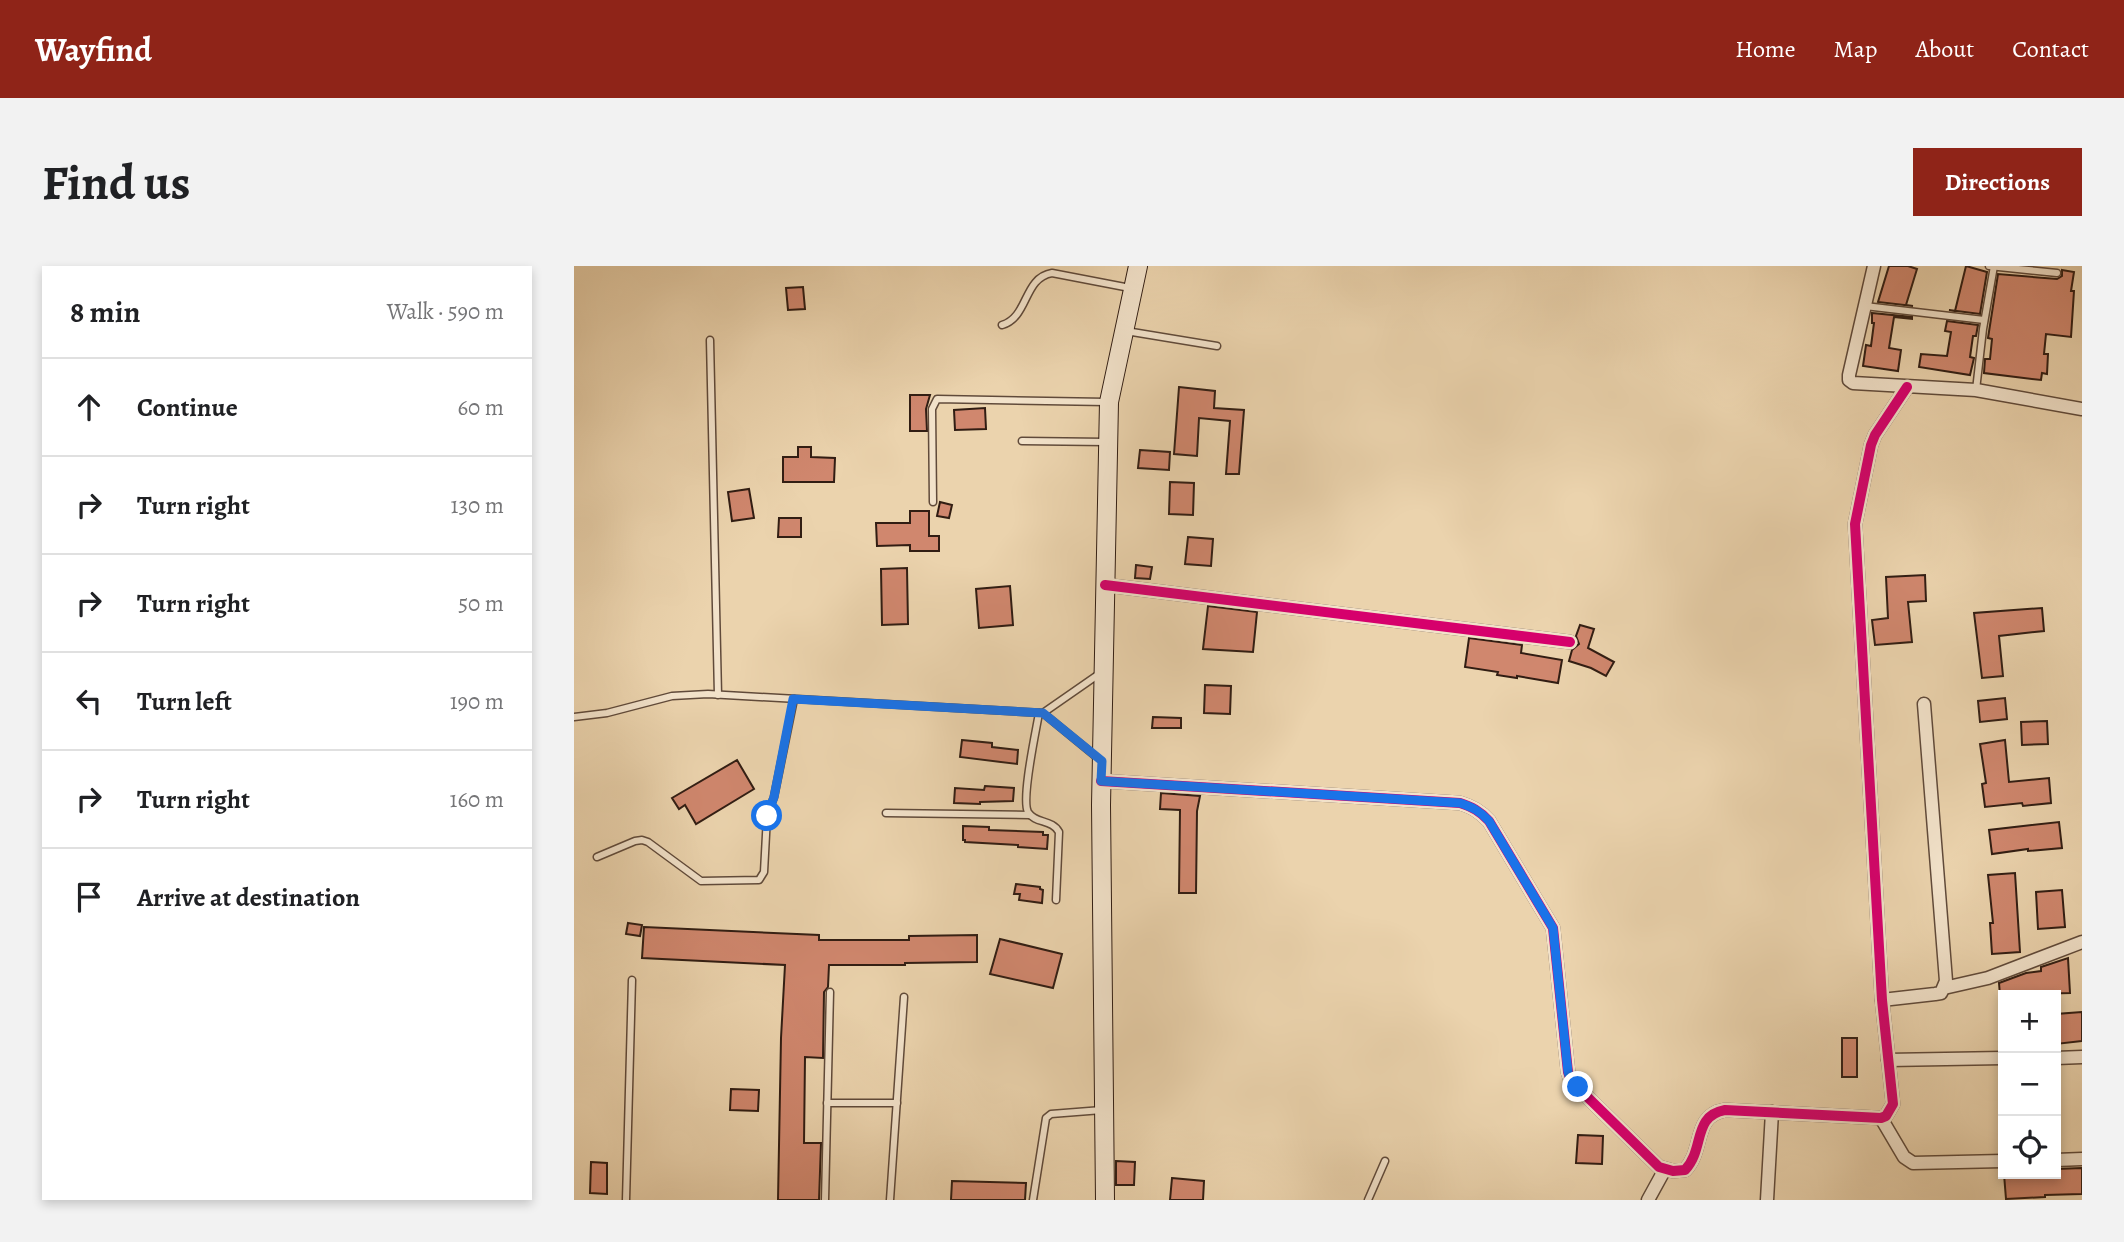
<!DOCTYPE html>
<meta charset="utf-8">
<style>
body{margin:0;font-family:Alegreya,serif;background:#f2f2f2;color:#202124}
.controls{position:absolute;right:21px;bottom:21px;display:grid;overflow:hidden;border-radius:0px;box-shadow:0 4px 10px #0003}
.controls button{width:63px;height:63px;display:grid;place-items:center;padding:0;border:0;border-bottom:2px solid #e0e0e0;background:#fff;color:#202124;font:35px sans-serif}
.stop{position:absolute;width:21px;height:21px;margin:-16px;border:5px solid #1a73e8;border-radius:50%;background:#fff}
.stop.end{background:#1a73e8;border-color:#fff;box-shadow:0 2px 7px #0008}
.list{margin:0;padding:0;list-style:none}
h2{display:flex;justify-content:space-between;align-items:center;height:91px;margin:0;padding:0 28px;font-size:30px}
h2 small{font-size:23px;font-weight:400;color:#757577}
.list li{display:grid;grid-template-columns:46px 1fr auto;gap:21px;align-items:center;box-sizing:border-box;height:98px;padding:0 28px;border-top:2px solid #e0e0e0}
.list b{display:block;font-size:26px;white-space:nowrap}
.list em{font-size:23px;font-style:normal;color:#757577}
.icon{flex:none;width:38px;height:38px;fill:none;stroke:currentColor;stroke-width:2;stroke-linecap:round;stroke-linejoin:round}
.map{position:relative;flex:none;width:1508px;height:934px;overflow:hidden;border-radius:0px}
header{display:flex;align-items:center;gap:42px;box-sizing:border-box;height:98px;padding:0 35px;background:#8f2418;color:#fff}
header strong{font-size:33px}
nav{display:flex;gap:38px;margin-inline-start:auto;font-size:24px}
.intro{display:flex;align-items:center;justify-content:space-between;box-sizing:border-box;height:168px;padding:0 42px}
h1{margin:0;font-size:49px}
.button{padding:18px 32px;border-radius:0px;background:#8f2418;color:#fff;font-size:24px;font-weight:700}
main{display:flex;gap:42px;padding:0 42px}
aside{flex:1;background:#fff;border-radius:0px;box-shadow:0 4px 10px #0003}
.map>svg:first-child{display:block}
.building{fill:#d0876e;stroke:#311d13;stroke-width:2}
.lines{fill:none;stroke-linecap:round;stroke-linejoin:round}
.lane-casing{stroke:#604a3a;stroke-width:9}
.street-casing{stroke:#604a3a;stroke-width:15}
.secondary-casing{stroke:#311d13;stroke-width:20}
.lane{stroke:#f2e2ca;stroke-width:6}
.street{stroke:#f2e2ca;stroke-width:12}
.secondary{stroke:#f2e2ca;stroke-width:18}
.cycleway-casing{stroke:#f2e2ca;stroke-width:15}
.cycleway{stroke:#d6006c;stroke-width:10}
.route{stroke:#1a73e8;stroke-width:9}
</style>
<header>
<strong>Wayfind</strong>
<nav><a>Home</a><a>Map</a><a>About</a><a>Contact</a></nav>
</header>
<div class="intro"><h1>Find us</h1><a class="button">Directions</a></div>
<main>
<aside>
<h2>8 min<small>Walk · 590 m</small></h2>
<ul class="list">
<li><svg class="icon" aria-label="ahead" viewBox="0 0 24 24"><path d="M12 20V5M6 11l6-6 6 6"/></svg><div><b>Continue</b></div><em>60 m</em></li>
<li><svg class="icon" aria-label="right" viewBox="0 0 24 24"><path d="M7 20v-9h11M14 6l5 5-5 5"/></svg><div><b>Turn right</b></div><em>130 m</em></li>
<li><svg class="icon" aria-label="right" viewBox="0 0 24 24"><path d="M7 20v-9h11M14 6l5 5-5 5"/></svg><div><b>Turn right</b></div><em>50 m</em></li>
<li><svg class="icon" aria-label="left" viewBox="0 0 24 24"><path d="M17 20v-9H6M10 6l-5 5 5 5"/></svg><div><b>Turn left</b></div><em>190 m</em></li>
<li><svg class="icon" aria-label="right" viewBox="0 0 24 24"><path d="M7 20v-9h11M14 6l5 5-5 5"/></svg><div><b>Turn right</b></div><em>160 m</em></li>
<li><svg class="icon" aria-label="arrive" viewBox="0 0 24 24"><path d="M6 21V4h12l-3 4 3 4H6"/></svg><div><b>Arrive at destination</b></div></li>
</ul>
</aside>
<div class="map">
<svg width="1508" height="934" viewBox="0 0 1508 934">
<rect width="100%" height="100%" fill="#ebd3ad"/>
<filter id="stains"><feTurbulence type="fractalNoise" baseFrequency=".00286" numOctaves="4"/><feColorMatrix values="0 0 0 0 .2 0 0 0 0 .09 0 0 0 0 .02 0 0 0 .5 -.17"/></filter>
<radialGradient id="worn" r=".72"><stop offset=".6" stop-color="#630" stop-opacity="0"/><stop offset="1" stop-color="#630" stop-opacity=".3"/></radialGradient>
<g class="building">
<polygon points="1315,0 1334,0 1343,3 1332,39 1339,40 1304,36"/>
<polygon points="1392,0 1413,6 1406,48 1375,44 1381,45"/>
<polygon points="1488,4 1500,6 1497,25 1500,25 1497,71 1472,68 1470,88 1474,88 1473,108 1468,107 1467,114 1410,107 1411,93 1416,93 1418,73 1414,72 1424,8 1483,13 1488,10"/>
<polygon points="229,21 231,43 214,44 212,22"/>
<polygon points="1298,47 1338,51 1338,53 1320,51 1315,82 1327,84 1324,105 1289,100 1292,79 1297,80 1300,57 1298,57"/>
<polygon points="1373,55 1404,59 1402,70 1399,70 1396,91 1400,92 1396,109 1345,101 1347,88 1373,90 1377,66 1371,65"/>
<polygon points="605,121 641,125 640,142 670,144 665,208 652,208 656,155 625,152 623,190 600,188"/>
<polygon points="336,129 356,129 352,143 353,165 336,165"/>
<polygon points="411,142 412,163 381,164 380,144"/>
<polygon points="224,181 237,181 237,191 261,192 260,216 209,216 209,191 224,191"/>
<polygon points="566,184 596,186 595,204 564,202"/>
<polygon points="596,216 620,217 619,249 595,248"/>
<polygon points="175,223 180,252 158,255 154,226"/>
<polygon points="366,236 378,239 375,252 363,250"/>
<polygon points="336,245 355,245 355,270 365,270 365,285 336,285 336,279 303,280 302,257 336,257"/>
<polygon points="205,252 227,252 227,271 204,271"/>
<polygon points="614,271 639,273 637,300 611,298"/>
<polygon points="562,299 578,301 576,313 561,312"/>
<polygon points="333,302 334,358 308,359 307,303"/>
<polygon points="1351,309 1352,335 1334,336 1338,376 1301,379 1298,354 1314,352 1312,311"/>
<polygon points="436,320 439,359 405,362 402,323"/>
<polygon points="634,340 683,346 679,386 629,383"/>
<polygon points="1468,342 1470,365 1425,370 1429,410 1408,412 1400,347"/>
<polygon points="1006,359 1020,363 1014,382 1040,396 1032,410 1017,402 995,395 998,384 1005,378 1002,370"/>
<polygon points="895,372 948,379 947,387 988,394 984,417 943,410 943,412 923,409 924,406 891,401"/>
<polygon points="631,419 657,420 656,448 630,447"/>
<polygon points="1431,432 1433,453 1406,456 1404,435"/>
<polygon points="579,451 607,452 607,462 578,462"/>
<polygon points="1473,455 1474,478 1448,479 1447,456"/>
<polygon points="388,474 418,477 418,481 444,484 443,498 386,491"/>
<polygon points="1431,474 1435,516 1475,512 1477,537 1449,540 1448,537 1411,541 1408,518 1412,517 1406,478"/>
<polygon points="163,494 180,523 122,558 111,539 105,543 98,532"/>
<polygon points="411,520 440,522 439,535 406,536 406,538 380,537 381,522 410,524"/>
<polygon points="587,527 626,530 623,545 622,627 605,627 606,544 586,543"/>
<polygon points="1485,556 1488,582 1454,585 1454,583 1418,588 1415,564"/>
<polygon points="389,560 415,561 415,564 469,566 469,569 474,569 473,583 444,581 444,579 391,576 391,574 389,574"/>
<polygon points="1441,607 1446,686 1418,688 1416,657 1419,657 1414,609"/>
<polygon points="442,618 466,621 466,623 469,624 468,637 445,634 446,628 440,628"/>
<polygon points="1488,624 1491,661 1464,663 1462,626"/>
<polygon points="54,657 68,659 66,670 52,668"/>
<polygon points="70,661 245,669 245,674 335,674 335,670 403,669 403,696 331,697 331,699 255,699 254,721 250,726 249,792 231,791 230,877 247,877 245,934 204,934 207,772 211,699 68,692"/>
<polygon points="426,673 488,688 479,722 416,708"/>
<polygon points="1494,692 1496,727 1426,729 1425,717 1452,707 1467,705 1467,701"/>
<polygon points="1508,746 1508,775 1482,778 1482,748"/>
<rect x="1268" y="772" width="15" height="39"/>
<polygon points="157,823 185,824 184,845 156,844"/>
<polygon points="1004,869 1029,870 1028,898 1002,897"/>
<polygon points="542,895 561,896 560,919 542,919"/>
<polygon points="17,896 33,897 33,928 16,927"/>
<polygon points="1508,902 1508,928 1471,929 1471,931 1432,933 1430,908 1482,908 1482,903"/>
<polygon points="598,912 630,915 629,934 596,934"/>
<polygon points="378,915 452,917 451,934 377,934"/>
</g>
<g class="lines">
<defs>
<g id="lane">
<polyline points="1415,0 1483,7"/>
<polyline points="1291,40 1410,54"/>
<path d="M428 59C455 51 449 12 478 7L556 22"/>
<polyline points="552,65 643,80"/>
<polyline points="136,74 144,429"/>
<polyline points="1402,124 1409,63 1420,0"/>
<polyline points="448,175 533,176"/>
<polyline points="359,236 358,143 363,133 533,136"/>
<path d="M465 447C462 465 447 533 454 546 461 558 478 553 485 566L482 634"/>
<polyline points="469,447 525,493"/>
<polyline points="0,451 33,447 98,430 134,428 469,447 528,406"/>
<polyline points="312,547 456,549"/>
<polyline points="23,591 61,575 68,574 74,576 127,615 185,614 190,606 193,550 200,531 220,433"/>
<polyline points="253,837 323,837"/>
<polyline points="52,934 58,714"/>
<polyline points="251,934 256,726"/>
<polyline points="316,934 330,731"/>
<polyline points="459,934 472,852 477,848 528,844"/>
<polyline points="794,934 811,895"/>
</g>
<g id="street">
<polyline points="1300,0 1275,109 1275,114 1279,117 1402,124 1508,143"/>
<polyline points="531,319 996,376"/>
<path d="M527 515 886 537C898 541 906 545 915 555L979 662 994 806 997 815 1085 901 1099 905 1111 904C1131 883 1118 850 1151 844L1307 852 1312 850 1319 838 1308 734 1281 258 1297 179 1301 169 1333 121"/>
<polyline points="1370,722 1414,712 1508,676"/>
<polyline points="1308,734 1361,728 1367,727 1372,715 1350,438"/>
<polyline points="1482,792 1508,791"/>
<polyline points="1314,794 1429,792"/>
<polyline points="1307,852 1330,891 1339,897 1429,895"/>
<polyline points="1482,894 1508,893"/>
<polyline points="1074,934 1091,903"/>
<polyline points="1193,934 1198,846"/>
</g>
<polyline id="secondary" points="531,934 527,539 535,136 564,0"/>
</defs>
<use href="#lane" class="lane-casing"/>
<use href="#street" class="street-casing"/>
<use href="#secondary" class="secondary-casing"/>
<use href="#lane" class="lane"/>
<use href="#street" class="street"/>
<use href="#secondary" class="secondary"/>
<defs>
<g id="cycleway">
<polyline points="531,319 996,376"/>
<path d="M527 515 886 537C898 541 906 545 915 555L979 662 994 806 997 815 1085 901 1099 905 1111 904C1131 883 1118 850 1151 844L1307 852 1312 850 1319 838 1308 734 1281 258 1297 179 1301 169 1333 121"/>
</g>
</defs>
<use href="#cycleway" class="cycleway-casing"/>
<use href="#cycleway" class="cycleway"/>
</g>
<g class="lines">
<path class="route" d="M193 550 200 531 219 433 469 447 528 495 527 515 886 537C898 541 906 545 915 555L979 662 994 806 997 816 1004 821"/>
</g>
<rect width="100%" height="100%" filter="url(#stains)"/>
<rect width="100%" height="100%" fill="url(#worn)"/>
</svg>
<div class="controls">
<button>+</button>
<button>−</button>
<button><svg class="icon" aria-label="locate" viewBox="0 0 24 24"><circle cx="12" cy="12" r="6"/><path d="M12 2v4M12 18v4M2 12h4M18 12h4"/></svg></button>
</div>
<div class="stop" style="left:193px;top:550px"></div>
<div class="stop end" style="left:1004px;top:821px"></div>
</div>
</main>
